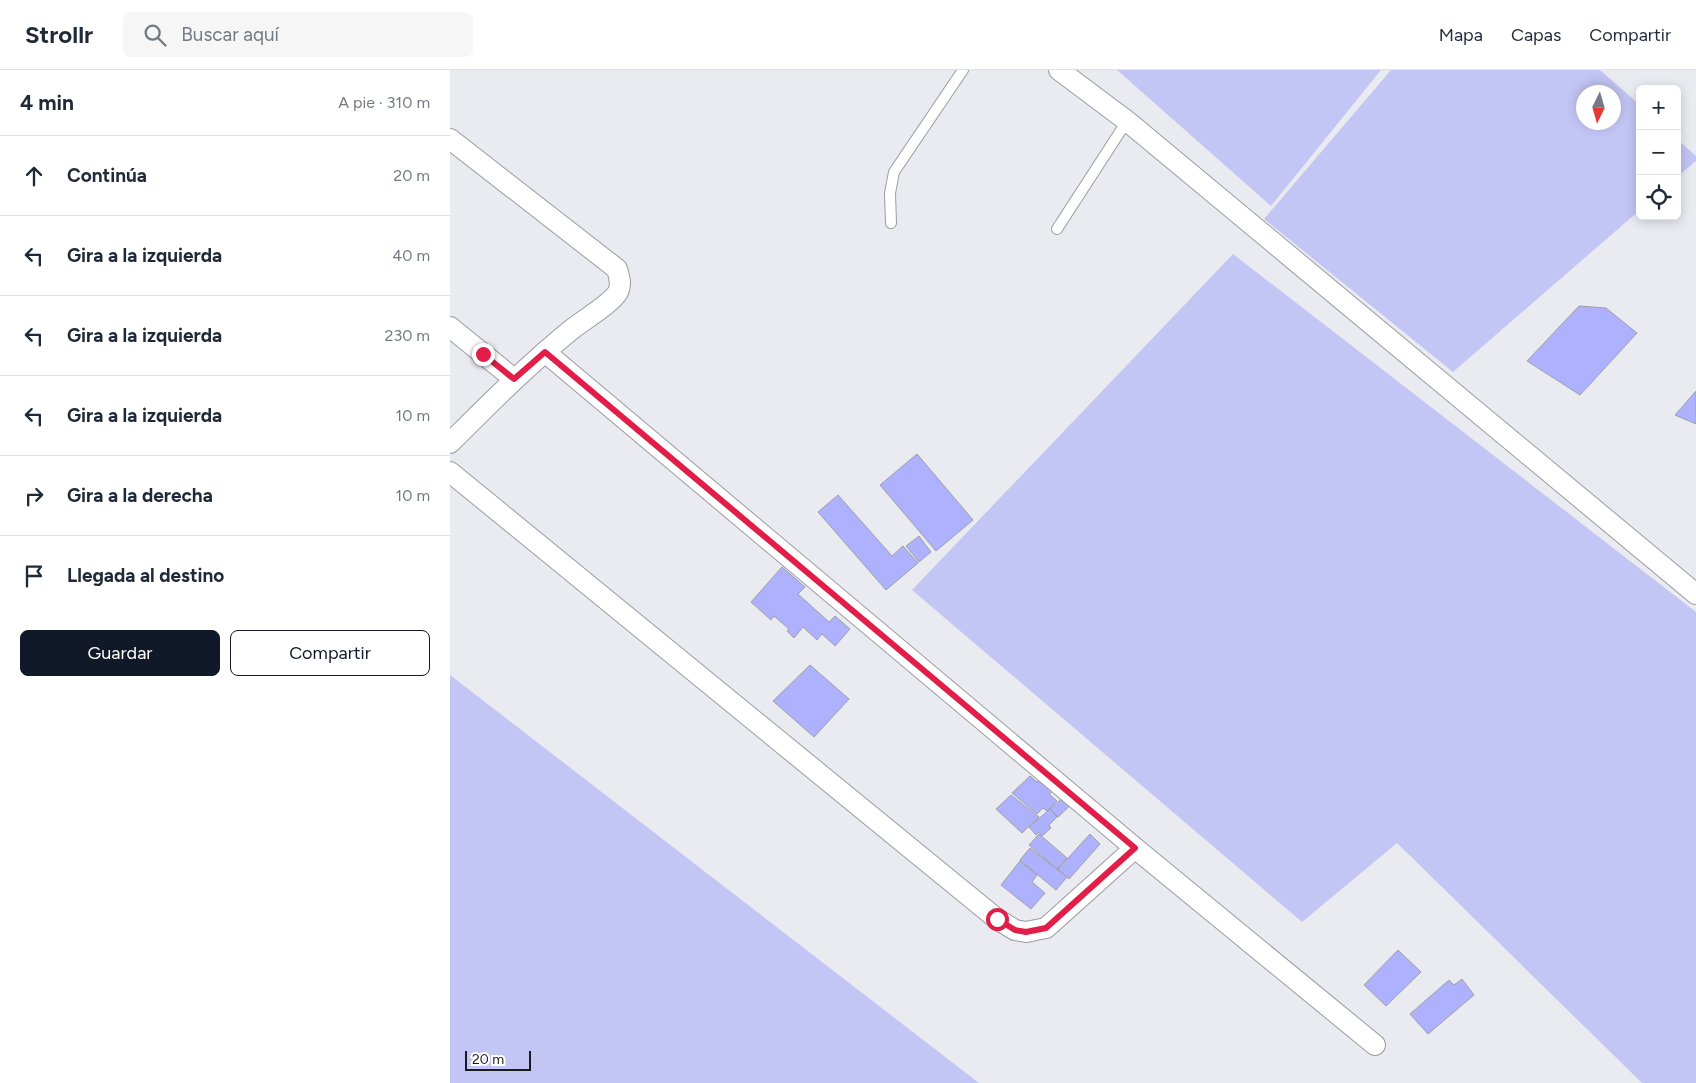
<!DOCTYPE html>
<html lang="es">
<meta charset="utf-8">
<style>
body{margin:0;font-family:Figtree,sans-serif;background:#f6f6f7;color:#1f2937}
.controls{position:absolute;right:15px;top:15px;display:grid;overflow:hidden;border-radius:8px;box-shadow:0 2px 12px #0003}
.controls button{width:45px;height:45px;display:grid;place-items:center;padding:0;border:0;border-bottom:1px solid #e0e1e3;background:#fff;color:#1f2937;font:25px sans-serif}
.compass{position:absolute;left:1126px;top:15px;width:45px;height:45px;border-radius:50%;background:#fff;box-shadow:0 2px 12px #0003;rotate:185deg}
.scale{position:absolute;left:15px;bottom:12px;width:66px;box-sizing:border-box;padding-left:5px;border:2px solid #1b1b1d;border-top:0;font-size:14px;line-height:18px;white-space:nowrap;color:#1b1b1d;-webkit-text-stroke:4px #fff;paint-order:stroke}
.stop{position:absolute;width:15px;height:15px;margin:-11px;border:4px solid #e11d48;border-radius:50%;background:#fff}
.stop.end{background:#e11d48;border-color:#fff;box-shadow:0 1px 5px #0008}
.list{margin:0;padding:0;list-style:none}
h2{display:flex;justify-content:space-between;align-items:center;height:65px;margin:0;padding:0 20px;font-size:21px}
h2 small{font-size:16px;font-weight:400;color:#747a83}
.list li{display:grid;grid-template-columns:32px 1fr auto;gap:15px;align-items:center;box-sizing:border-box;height:80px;padding:0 20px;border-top:1px solid #e0e1e3}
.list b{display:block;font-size:19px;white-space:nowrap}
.list em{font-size:16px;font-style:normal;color:#747a83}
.actions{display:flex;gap:10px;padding:15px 20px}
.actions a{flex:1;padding:11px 0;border:1px solid #111827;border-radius:8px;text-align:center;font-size:18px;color:#111827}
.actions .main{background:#111827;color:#fff}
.icon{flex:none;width:28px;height:28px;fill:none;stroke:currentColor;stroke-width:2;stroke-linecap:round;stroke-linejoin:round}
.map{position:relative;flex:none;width:1246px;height:1013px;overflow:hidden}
header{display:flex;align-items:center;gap:30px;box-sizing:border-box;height:70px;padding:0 25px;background:#fff;border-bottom:1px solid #e0e1e3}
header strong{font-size:24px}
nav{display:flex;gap:28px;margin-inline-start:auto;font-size:18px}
.search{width:350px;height:45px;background:#f6f6f7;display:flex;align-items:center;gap:12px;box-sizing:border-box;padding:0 18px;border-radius:8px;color:#747a83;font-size:19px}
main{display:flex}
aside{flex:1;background:#fff}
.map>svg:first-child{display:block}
.green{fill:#c3c6f4;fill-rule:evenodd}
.building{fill:#aeb1fe;stroke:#9fa0a5}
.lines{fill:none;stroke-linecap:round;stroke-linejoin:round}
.lane-casing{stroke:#9a9ba0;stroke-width:12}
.street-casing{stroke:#9a9ba0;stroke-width:22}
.lane{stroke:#fff;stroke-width:10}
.street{stroke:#fff;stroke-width:20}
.route{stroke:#e11d48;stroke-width:6}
</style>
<header>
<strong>Strollr</strong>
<div class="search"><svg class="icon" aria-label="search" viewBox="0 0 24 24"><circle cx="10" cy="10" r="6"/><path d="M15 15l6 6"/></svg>Buscar aquí</div>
<nav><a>Mapa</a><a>Capas</a><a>Compartir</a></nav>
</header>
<main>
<aside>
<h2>4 min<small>A pie · 310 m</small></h2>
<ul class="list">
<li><svg class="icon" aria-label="ahead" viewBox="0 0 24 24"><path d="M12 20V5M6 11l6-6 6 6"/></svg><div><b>Continúa</b></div><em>20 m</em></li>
<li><svg class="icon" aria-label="left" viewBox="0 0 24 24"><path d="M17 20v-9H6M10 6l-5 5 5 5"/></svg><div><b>Gira a la izquierda</b></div><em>40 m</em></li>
<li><svg class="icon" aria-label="left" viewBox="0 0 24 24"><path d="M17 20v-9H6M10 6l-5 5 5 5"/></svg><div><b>Gira a la izquierda</b></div><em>230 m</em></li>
<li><svg class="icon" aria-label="left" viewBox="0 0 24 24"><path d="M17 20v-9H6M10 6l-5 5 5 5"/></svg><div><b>Gira a la izquierda</b></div><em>10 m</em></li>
<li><svg class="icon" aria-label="right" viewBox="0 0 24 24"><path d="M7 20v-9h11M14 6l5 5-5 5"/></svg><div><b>Gira a la derecha</b></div><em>10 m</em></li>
<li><svg class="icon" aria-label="arrive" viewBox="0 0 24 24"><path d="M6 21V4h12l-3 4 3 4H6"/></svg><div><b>Llegada al destino</b></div></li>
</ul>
<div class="actions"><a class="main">Guardar</a><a>Compartir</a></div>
</aside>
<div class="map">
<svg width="1246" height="1013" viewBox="0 0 1246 1013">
<rect width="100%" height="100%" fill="#eaebf1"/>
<g class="green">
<polygon points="667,0 931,0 821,136"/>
<path d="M941 0H1150L1190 35V140L1003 302 814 149ZM1164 22V52H1134V22Z"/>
<polygon points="1227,69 1246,86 1246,91 1227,107"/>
<polygon points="783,184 1246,542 1246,1013 1192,1013 947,773 852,852 462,520"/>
<polygon points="0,605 529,1013 0,1013"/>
</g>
<g class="building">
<polygon points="1129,236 1156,238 1187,263 1130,325 1077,291"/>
<polygon points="1246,321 1246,354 1225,345"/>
<polygon points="467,384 523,450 486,481 430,415"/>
<polygon points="388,425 442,486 453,476 468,493 436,520 368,442"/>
<polygon points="469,466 481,482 469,492 456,476"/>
<polygon points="332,497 355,517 348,524 379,552 385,546 400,559 385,576 372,564 367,570 353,557 344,568 337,561 339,559 324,546 321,550 301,532"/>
<polygon points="360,595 399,629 364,667 323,631"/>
<polygon points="580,706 587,712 591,709 603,721 599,724 607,731 597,741 593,738 587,744 562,723"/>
<polygon points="617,724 625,731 608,747 600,739"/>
<polygon points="561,725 589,747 572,763 546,739"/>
<polygon points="600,739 607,747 599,755 601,758 592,766 589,762 586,765 579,757"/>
<polygon points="589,764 617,788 607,799 579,775"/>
<polygon points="640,764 650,774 619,809 608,799"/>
<polygon points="580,778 617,807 606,820 570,790"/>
<polygon points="570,791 587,805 582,812 595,823 581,839 551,815"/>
<polygon points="948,880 971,902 936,936 914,915"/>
<polygon points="1012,909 1024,925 978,964 960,944 999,910 1004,915"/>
</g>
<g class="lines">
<defs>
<g id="lane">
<polyline points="441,153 440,123 444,102 513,0"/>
<polyline points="607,159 677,51"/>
</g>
<g id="street">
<polyline points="609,0 677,51 1246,524"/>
<path d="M0 69 167 199C169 206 172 214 168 222 162 233 132 251 121 260 78 295 39 334 0 373"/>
<polyline points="0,257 64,309"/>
<polyline points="95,282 685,778 925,975"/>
<polyline points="0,402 547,849 565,860 576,862 596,858 685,778"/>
</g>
</defs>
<use href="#lane" class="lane-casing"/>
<use href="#street" class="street-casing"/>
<use href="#lane" class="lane"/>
<use href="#street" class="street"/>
</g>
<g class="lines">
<polyline class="route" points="33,284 64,309 95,282 685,778 596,858 576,862 565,860 547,849"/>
</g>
</svg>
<div class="controls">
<button>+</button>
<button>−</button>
<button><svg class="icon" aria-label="locate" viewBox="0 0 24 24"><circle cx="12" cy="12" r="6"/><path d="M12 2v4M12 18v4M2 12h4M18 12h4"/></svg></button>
</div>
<svg class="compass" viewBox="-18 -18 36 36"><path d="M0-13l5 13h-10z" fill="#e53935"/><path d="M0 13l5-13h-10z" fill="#747a83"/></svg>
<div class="scale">20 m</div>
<div class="stop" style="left:547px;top:849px"></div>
<div class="stop end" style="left:33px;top:284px"></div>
</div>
</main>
